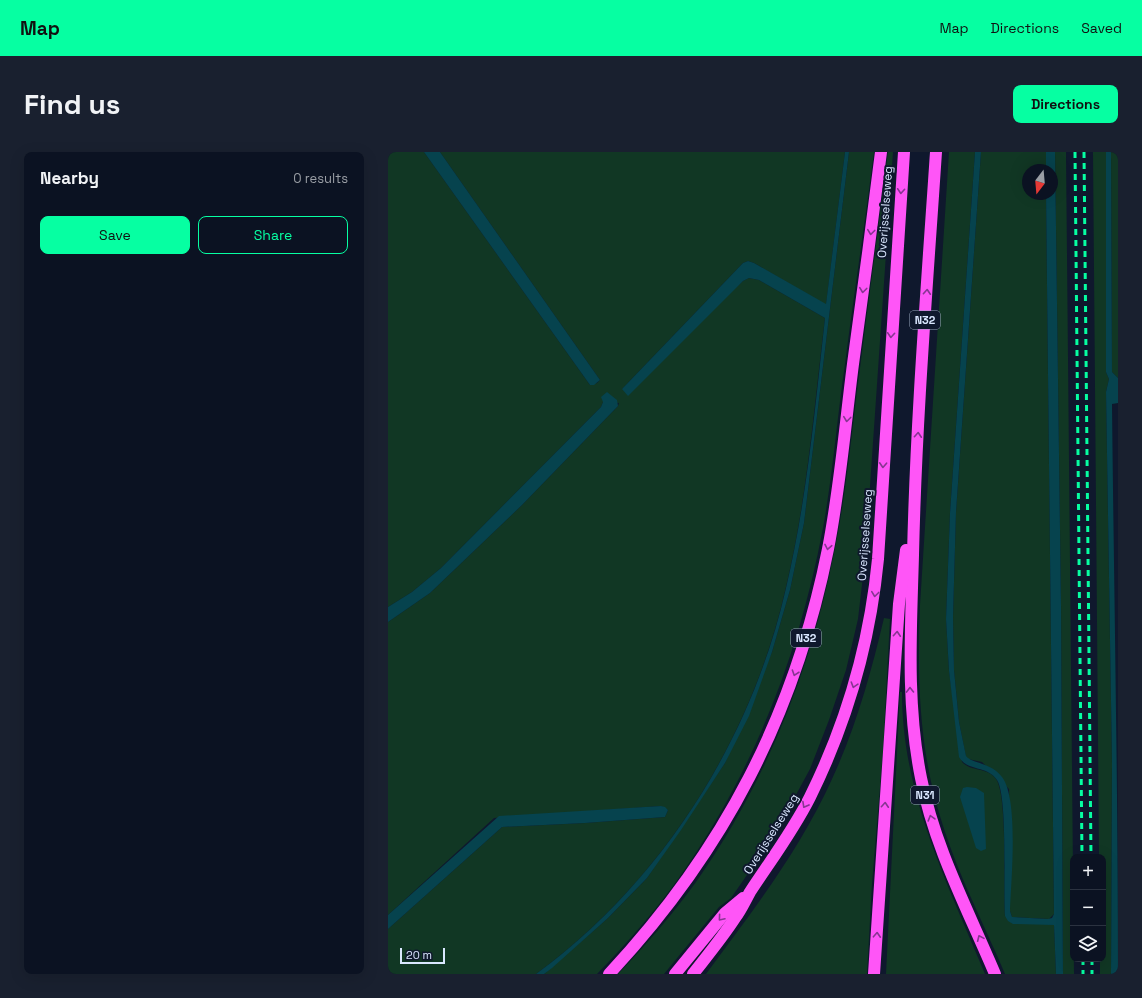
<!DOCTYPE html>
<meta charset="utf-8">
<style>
body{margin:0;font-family:"Space Grotesk",sans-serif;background:#19202f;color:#f1f3f6}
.controls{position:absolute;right:12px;bottom:12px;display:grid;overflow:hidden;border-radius:8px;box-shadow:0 4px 16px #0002}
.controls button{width:36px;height:36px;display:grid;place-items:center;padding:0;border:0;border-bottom:1px solid #2b3240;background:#0b1222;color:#f1f3f6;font:20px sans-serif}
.compass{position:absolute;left:634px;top:12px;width:36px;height:36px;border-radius:50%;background:#0b1222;box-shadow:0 4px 16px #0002;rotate:196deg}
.scale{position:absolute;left:12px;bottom:10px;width:45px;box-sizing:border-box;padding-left:4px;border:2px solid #dae7ff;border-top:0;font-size:11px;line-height:14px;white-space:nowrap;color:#dae7ff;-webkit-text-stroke:3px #0f182d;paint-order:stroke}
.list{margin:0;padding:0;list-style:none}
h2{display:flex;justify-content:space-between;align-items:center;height:52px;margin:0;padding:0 16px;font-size:17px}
h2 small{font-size:13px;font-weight:400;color:#9a9ea5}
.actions{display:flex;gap:8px;padding:12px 16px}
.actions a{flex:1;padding:9px 0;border:1px solid #06ffa2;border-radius:8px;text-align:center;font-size:14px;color:#06ffa2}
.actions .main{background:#06ffa2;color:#111}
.icon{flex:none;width:22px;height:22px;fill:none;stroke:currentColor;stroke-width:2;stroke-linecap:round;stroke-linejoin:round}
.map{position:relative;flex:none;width:730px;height:822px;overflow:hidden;border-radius:8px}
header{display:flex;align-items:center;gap:24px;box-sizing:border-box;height:56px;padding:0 20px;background:#06ffa2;color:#111}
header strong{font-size:19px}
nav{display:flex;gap:22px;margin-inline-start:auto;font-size:14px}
.intro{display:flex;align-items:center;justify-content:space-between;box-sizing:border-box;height:96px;padding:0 24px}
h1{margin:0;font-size:28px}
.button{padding:10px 18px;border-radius:8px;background:#06ffa2;color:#111;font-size:14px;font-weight:700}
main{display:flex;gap:24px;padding:0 24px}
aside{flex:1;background:#0b1222;border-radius:8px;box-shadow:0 4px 16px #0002}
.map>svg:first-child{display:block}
.green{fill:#113724}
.water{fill:#06434e}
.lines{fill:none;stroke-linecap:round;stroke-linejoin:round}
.highway{stroke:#ff55f7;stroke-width:12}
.rail{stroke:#06ffa2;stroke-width:3;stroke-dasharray:6 5;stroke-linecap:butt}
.oneway{stroke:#873692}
.labels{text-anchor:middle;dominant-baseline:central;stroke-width:4;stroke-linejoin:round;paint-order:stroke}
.shield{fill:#0f182d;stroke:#9da9c0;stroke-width:1}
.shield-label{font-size:11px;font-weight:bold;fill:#dae7ff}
.street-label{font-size:12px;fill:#dae7ff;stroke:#0f182d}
</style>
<header>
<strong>Map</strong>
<nav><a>Map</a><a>Directions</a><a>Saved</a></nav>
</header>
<div class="intro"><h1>Find us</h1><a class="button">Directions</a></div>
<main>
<aside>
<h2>Nearby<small>0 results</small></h2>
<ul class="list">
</ul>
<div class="actions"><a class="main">Save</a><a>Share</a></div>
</aside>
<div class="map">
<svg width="730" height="822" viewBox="0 0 730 822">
<rect width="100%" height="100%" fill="#0f182d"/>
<g class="green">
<path d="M0 0H36L202 233 209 231 212 228 52 0H457L438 153 366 111 360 109 355 111 234 237 355 129 361 126 371 128 437 166C426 256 419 347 398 435 364 587 274 730 148 822H0V777L114 675 197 671 277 665 280 658 273 654 106 666 0 763V470L42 441 134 353 230 254 231 251 215 250 213 255 53 416 24 440 0 455Z"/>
<path d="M461 0H486C477 71 466 141 457 212 449 267 445 321 435 376 412 499 367 616 295 720 270 756 240 790 209 822H156L220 766 259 726 337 611 384 500 402 438 416 371Z"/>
<path d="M500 0H505L477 407 470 467 458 518 441 568 422 617 384 687 343 746 331 755 276 822H230C258 793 284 763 308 730 378 631 424 515 447 396 459 337 464 276 472 216 481 144 491 72 500 0Z"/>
<path d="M561 0H587L562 361 558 467 561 519 574 610C583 620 600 615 608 627 620 644 615 738 617 764L666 773 668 822H617C597 774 572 727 556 677 531 602 529 531 532 453Z"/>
<polygon points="593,0 658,0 658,18 640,18 640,42 658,42 666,762 661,767 624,765 622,759 621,637 594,610 580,607 578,605 571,570 566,518 565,465 568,360"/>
<polygon points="667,0 678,0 686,822 675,822 673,453"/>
<polygon points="705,0 718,0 718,220 721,227 718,240 724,610 723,822 712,822 712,807 715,807 715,705 711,705"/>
<polygon points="723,0 730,0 730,226 724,220"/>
<path d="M496 466 502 467 495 599 484 732 479 822H318C364 760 412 698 444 627 468 575 483 521 496 466Z"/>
<path d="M512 540H514C514 643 559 730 597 822H498Z"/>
</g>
<g class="water">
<polygon points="36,0 52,0 212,228 206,233 202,233"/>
<path d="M457 0H461L416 371 402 438 384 500 361 564 337 611 293 678 259 726 220 766 164 816 156 822H148C274 730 364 587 398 436 419 347 427 256 437 166L371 128 361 126 355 129 240 244 234 237 355 111 360 109 366 111 438 152Z"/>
<path d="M587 0H593L568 360 565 465 566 518 571 570 578 604C584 612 603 610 614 625 631 647 623 729 622 759L624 765 660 767 664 766 666 762 658 42H664V18H658V0H667L673 453 675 822H668L666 773 625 772 620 769 617 764C615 738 620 645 609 628 599 613 580 620 571 605L561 519 558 467 562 361Z"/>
<path d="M718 0H723L724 220 730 226V251L724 252C726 443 730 632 730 822H723L724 610 718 240 721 227 718 220Z"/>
<polygon points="219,240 229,248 230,254 134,353 42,441 0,470 0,455 24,440 53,416 213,255 215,250 213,245"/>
<polygon points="579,635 588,636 596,641 598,697 593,699 588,696 572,645 575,636"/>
<polygon points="273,654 277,655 280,658 277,665 197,671 114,675 0,777 0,763 111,664"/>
</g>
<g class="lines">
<g class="highway">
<path d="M548 0C539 134 528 269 525 403 523 478 518 552 533 626 546 694 580 758 607 822"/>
<path d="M221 822C336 699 407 562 440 397 452 336 457 274 465 212 475 141 484 71 493 0"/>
<polyline points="287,822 337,761 355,746"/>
<path d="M305 822C319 804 334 786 347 766 353 758 357 749 362 740 383 708 405 679 422 645 459 570 482 490 490 407L516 0"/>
<polyline points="486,822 511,452 518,398"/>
</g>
<g class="rail">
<polyline points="687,0 694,705"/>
<polyline points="696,0 703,705"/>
<polyline points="695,807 695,822"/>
<polyline points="704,807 704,822"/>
</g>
</g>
<defs><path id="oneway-chevron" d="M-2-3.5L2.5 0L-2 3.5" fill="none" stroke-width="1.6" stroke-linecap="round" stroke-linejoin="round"/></defs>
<g class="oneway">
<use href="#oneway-chevron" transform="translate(513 39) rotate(94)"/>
<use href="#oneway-chevron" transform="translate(483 80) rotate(97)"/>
<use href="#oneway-chevron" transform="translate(475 138) rotate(97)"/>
<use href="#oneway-chevron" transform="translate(539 140) rotate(-86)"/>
<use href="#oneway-chevron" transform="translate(503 183) rotate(94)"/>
<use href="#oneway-chevron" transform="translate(459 267) rotate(97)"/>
<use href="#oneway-chevron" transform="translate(530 283) rotate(-86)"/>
<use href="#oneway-chevron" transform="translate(495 313) rotate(93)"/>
<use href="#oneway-chevron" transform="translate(440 395) rotate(101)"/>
<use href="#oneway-chevron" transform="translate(487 442) rotate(97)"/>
<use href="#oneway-chevron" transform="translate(509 482) rotate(-86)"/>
<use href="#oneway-chevron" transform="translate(407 521) rotate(109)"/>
<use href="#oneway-chevron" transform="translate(466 533) rotate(107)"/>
<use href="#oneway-chevron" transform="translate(522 538) rotate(-91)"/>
<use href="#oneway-chevron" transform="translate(417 653) rotate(119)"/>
<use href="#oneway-chevron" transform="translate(497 653) rotate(-86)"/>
<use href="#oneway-chevron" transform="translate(543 666) rotate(-106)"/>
<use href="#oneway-chevron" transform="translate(333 766) rotate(130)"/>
<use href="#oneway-chevron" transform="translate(489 783) rotate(-87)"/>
<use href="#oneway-chevron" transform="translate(592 786) rotate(-114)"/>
</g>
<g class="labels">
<g class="shield">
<rect x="522" y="159" width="30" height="18" rx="3"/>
<rect x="403" y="477" width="30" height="18" rx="3"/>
<rect x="523" y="634" width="28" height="18" rx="3"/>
</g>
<g class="shield-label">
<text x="537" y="168">N32</text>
<text x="418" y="486">N32</text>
<text x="537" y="643">N31</text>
</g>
<g class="street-label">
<text transform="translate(497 60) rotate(-86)">Overijsselseweg</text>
<text transform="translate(477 383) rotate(-86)">Overijsselseweg</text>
<text transform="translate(383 682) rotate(-58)">Overijsselseweg</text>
</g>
</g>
</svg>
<div class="controls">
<button>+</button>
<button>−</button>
<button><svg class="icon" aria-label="layers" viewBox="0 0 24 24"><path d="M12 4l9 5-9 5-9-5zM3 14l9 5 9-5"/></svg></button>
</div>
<svg class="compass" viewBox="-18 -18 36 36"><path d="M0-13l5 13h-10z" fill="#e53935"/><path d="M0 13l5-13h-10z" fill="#9a9ea5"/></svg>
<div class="scale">20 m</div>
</div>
</main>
